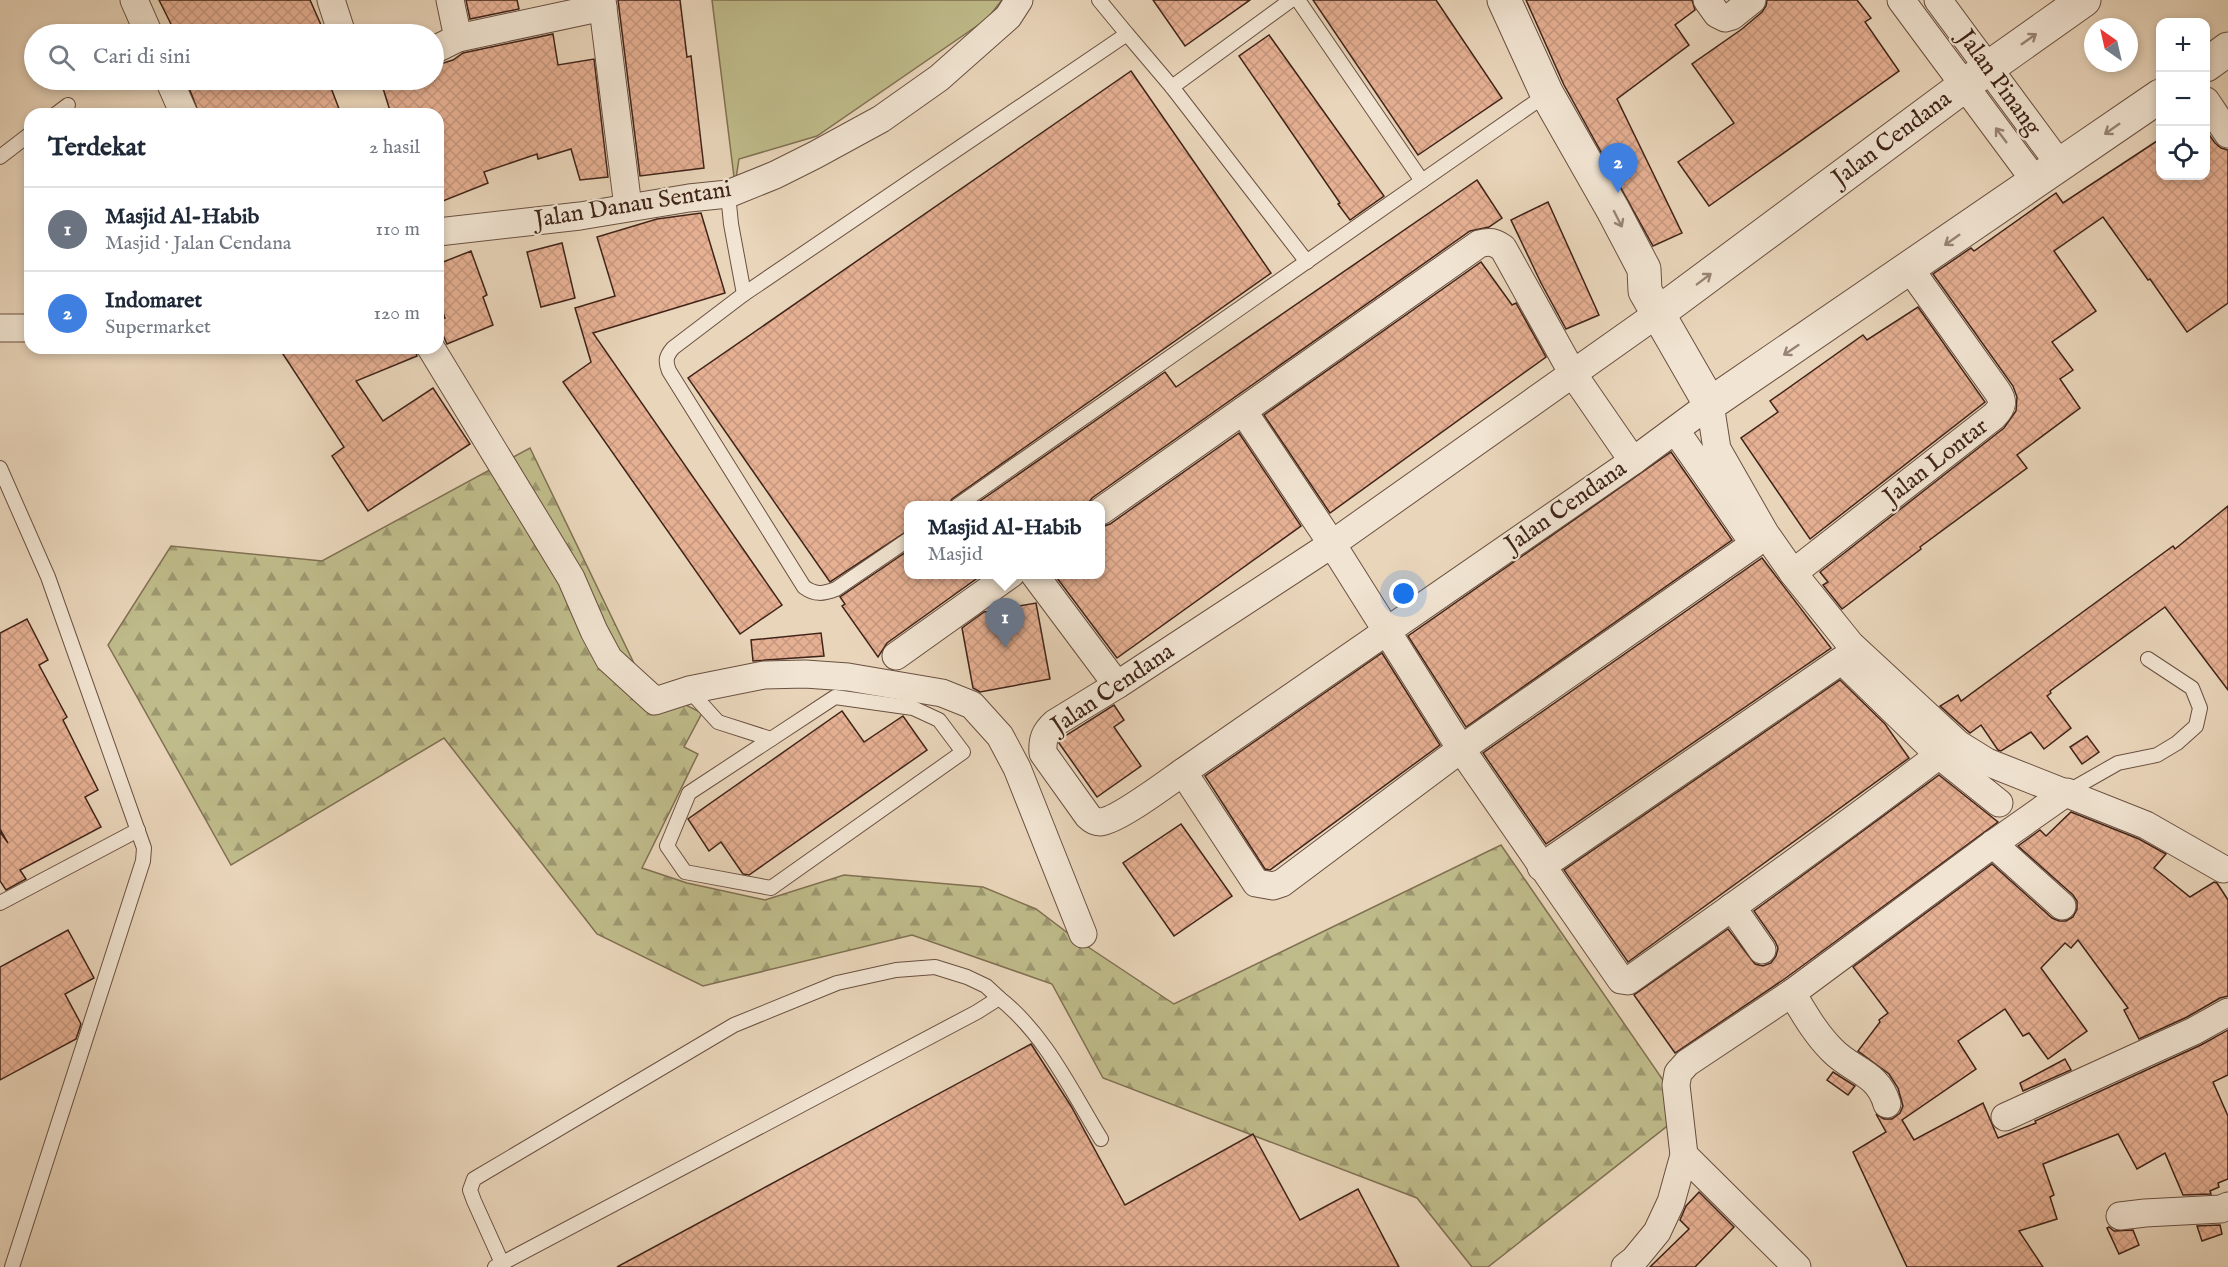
<!DOCTYPE html>
<html lang="id">
<meta charset="utf-8">
<style>
body{margin:0;font-family:"IM FELL English",serif;background:#f2f2f3;color:#1f2937}
.controls{position:absolute;right:18px;top:18px;display:grid;overflow:hidden;border-radius:12px;box-shadow:0 3px 9px #0003}
.controls button{width:54px;height:54px;display:grid;place-items:center;padding:0;border:0;border-bottom:2px solid #e0e1e3;background:#fff;color:#1f2937;font:30px sans-serif}
.compass{position:absolute;left:2084px;top:18px;width:54px;height:54px;border-radius:50%;background:#fff;box-shadow:0 3px 9px #0003;rotate:326deg}
.you{position:absolute;left:1404px;top:594px;width:21px;height:21px;margin:-15px;border:4px solid #fff;border-radius:50%;background:#1a73e8;box-shadow:0 0 0 9px #1a73e833}
.badge{display:grid;place-items:center;width:39px;height:39px;border-radius:50%;background:#8f2418;color:#fff;font-size:20px;font-weight:700}
.pin{position:absolute;translate:-50% -50px;filter:drop-shadow(0 2px 3px #0008)}
.pin::after{content:'';position:absolute;top:32px;width:21px;height:18px;background:inherit;clip-path:polygon(0 0,100% 0,50% 100%)}
.popup{position:absolute;left:904px;top:501px;width:201px;height:78px;box-sizing:border-box;display:grid;place-content:center;border-radius:12px;background:#fff;filter:drop-shadow(0 2px 4px #0005);font-size:20px;white-space:nowrap;color:#747a83}
.popup b{font-size:22px;color:#1f2937}
.popup::after{content:'';position:absolute;left:50%;top:100%;margin-left:-12px;border:12px solid transparent;border-top-color:#fff}
.list{margin:0;padding:0;list-style:none}
h2{display:flex;justify-content:space-between;align-items:center;height:78px;margin:0;padding:0 24px;font-size:26px}
h2 small{font-size:20px;font-weight:400;color:#747a83}
.list li{display:grid;grid-template-columns:39px 1fr auto;gap:18px;align-items:center;box-sizing:border-box;height:84px;padding:0 24px;border-top:2px solid #e0e1e3}
.list b{display:block;font-size:22px;white-space:nowrap}
.list p{margin:0;font-size:20px;white-space:nowrap;color:#747a83}
.list em{font-size:20px;font-style:normal;color:#747a83}
.icon{flex:none;width:33px;height:33px;fill:none;stroke:currentColor;stroke-width:2;stroke-linecap:round;stroke-linejoin:round}
.map{position:relative;flex:none;width:2228px;height:1267px;overflow:hidden}
.search{position:absolute;background:#fff;box-shadow:0 3px 9px #0003;left:24px;top:24px;width:420px;height:66px;display:flex;align-items:center;gap:15px;box-sizing:border-box;padding:0 21px;border-radius:33px;color:#747a83;font-size:22px}
.panel{position:absolute;background:#fff;box-shadow:0 3px 9px #0003;left:24px;top:108px;width:420px;height:246px;border-radius:18px}
.map>svg:first-child{display:block}
.grass{fill:#bfbb8a;stroke:#807052;stroke-width:1.5}
.forest{fill:url(#forest-firs);stroke:#807052;stroke-width:1.5}
.building{fill:url(#building-cross-hatch);stroke:#402419;stroke-width:1.5}
.lines{fill:none;stroke-linecap:round;stroke-linejoin:round}
.service-casing{stroke:#6a5041;stroke-width:16}
.minor-casing{stroke:#6a5041;stroke-width:29}
.tertiary-casing{stroke:#6a5041;stroke-width:35}
.service{stroke:#f1e4d2;stroke-width:14}
.minor{stroke:#f1e4d2;stroke-width:27}
.tertiary{stroke:#f1e4d2;stroke-width:33}
.oneway{stroke:#988476}
.labels{text-anchor:middle;dominant-baseline:central;stroke-width:4.5;stroke-linejoin:round;paint-order:stroke}
.street-label{font-size:24px;fill:#402419;stroke:#f1e4d2}
</style>
<div class="map">
<svg width="2228" height="1267" viewBox="0 0 2228 1267">
<defs>
<pattern id="forest-firs" width="22" height="20" patternUnits="userSpaceOnUse" patternTransform="scale(1.5)"><rect width="22" height="20" fill="#bfbb8a"/><path d="M5 1l3.5 6h-7zM16 11l3.5 6h-7z" fill="#9d9870"/></pattern>
<pattern id="building-cross-hatch" width="8" height="8" patternUnits="userSpaceOnUse" patternTransform="scale(1.5)"><rect width="8" height="8" fill="#e6b093"/><path d="M0 0l8 8M0 8l8-8" fill="none" stroke="#c6977e"/></pattern>
</defs>
<rect width="100%" height="100%" fill="#e9d5ba"/>
<filter id="stains"><feTurbulence type="fractalNoise" baseFrequency=".00333" numOctaves="4"/><feColorMatrix values="0 0 0 0 .2 0 0 0 0 .09 0 0 0 0 .02 0 0 0 .5 -.17"/></filter>
<radialGradient id="worn" r=".72"><stop offset=".6" stop-color="#630" stop-opacity="0"/><stop offset="1" stop-color="#630" stop-opacity=".3"/></radialGradient>
<polygon class="grass" points="712,0 1002,0 987,19 817,136 739,159 735,185"/>
<polygon class="forest" points="530,448 644,684 702,713 684,747 698,754 642,868 687,883 765,900 844,875 983,887 1036,909 1073,937 1174,1004 1501,845 1685,1112 1488,1267 1472,1267 1417,1198 1103,1078 1052,984 912,935 703,986 597,934 444,738 231,865 108,645 171,546 322,561"/>
<g class="building">
<polygon points="159,0 310,0 325,34 176,34"/>
<polygon points="466,0 517,0 519,9 470,19"/>
<polygon points="618,0 680,0 687,57 691,56 704,168 640,176"/>
<polygon points="1153,0 1250,0 1185,46"/>
<polygon points="1313,0 1436,0 1502,98 1418,155"/>
<polygon points="1526,0 1692,0 1695,10 1675,25 1689,45 1617,99 1682,233 1653,246 1564,85"/>
<polygon points="1767,0 1857,0 1871,18 1865,22 1899,71 1709,206 1678,162 1734,123 1692,64 1742,29 1762,12 1766,6"/>
<polygon points="553,34 558,65 594,59 608,177 580,180 571,149 538,159 537,154 484,172 488,183 438,203 438,114 391,114 382,85 397,80 434,80 434,66 453,60 463,53"/>
<polygon points="1269,35 1384,196 1350,220 1338,204 1340,203 1239,56"/>
<polygon points="1131,71 1271,273 952,499 948,506 909,506 909,530 830,582 688,378"/>
<polygon points="186,80 328,80 341,114 199,114"/>
<polygon points="2205,129 2215,143 2221,148 2228,150 2228,303 2187,332 2150,279 2148,280 2103,217 2054,251 2096,311 2052,342 2073,370 2060,379 2080,408 2017,455 2027,468 1920,547 1921,549 1842,609 1823,585 1828,582 1820,572 2004,428 2016,411 2017,397 2013,386 1933,274 1971,248 1974,251 2056,193 2063,203 2160,139 2160,176 2205,176"/>
<polygon points="1477,180 1502,218 1489,227 1470,231 1092,498 1086,506 973,506 1165,372 1176,387"/>
<polygon points="1548,202 1599,315 1566,329 1541,283 1511,220"/>
<polygon points="701,213 725,293 593,333 782,605 740,634 563,382 591,362 575,308 615,296 597,237 657,219"/>
<polygon points="562,243 575,298 541,307 527,252"/>
<polygon points="471,251 487,295 483,297 493,325 447,344 438,324 438,321 445,318 438,298 438,264"/>
<polygon points="1481,262 1512,305 1516,303 1546,357 1330,513 1264,415"/>
<polygon points="1918,307 1985,402 1810,539 1741,438 1778,412 1770,401 1863,335 1867,340"/>
<polygon points="279,348 415,348 417,356 356,381 383,421 433,388 470,444 368,511 332,456 344,447"/>
<polygon points="1239,433 1301,526 1117,658 1054,574 1101,574 1101,527 1110,524"/>
<polygon points="1671,452 1732,540 1466,727 1408,636"/>
<polygon points="2228,506 2228,690 2165,607 2050,691 2051,693 2047,696 2071,728 2044,749 2031,732 2001,751 1998,750 1981,725 1970,733 1940,706 1958,695 1961,701 2173,546 2175,549"/>
<polygon points="909,550 909,574 983,574 887,643 878,657 842,606 845,604 840,597"/>
<polygon points="1762,558 1831,648 1546,844 1483,753"/>
<polygon points="1036,603 1050,679 980,692 973,688 962,628 984,612"/>
<polygon points="27,619 48,660 39,665 67,717 63,720 98,790 85,797 101,827 20,870 26,879 6,890 0,881 0,832 8,843 0,829 0,633"/>
<polygon points="821,633 824,656 753,661 751,640"/>
<polygon points="1382,653 1440,745 1270,870 1265,869 1205,776"/>
<polygon points="1840,680 1885,724 1909,758 1628,962 1564,870"/>
<polygon points="1114,705 1124,720 1114,727 1141,766 1097,797 1059,743 1065,736"/>
<polygon points="842,711 864,742 903,716 927,750 749,875 743,874 721,842 709,851 688,819"/>
<polygon points="2087,736 2099,752 2082,764 2070,747"/>
<polygon points="1939,775 1998,822 1783,980 1675,1053 1634,995 1728,929 1755,964 1763,966 1771,963 1776,956 1778,948 1775,941 1754,911"/>
<polygon points="2071,812 2139,839 2166,854 2154,868 2190,897 2214,882 2217,883 2228,900 2228,996 2220,998 2187,1017 2139,1039 2124,1010 2128,1008 2078,940 2071,948 2065,943 2041,968 2087,1031 2048,1059 2029,1033 2023,1036 2005,1009 1958,1041 1976,1069 1902,1120 1914,1140 1983,1103 1998,1138 2036,1123 2035,1121 2201,1045 2228,1030 2228,1075 2213,1082 2228,1116 2228,1179 2218,1183 2219,1187 2210,1191 2211,1194 2183,1195 2165,1153 2137,1169 2118,1134 2043,1164 2054,1195 2050,1197 2057,1219 2019,1231 2043,1267 1907,1267 1853,1152 1886,1132 1876,1114 1884,1119 1892,1119 1900,1113 1903,1106 1898,1088 1889,1074 1858,1051 1880,1022 1879,1020 1888,1013 1853,967 1992,864 2052,918 2059,921 2066,921 2073,917 2077,909 2077,901 2073,895 2018,846 2040,830 2046,836"/>
<polygon points="1181,824 1232,896 1174,936 1123,863"/>
<polygon points="68,930 94,978 65,994 81,1024 76,1039 0,1080 0,967"/>
<polygon points="1031,1044 1071,1106 1125,1205 1253,1134 1300,1220 1358,1189 1399,1267 617,1267"/>
<polygon points="2065,1059 2071,1070 2023,1091 2020,1083"/>
<polygon points="1833,1072 1855,1086 1848,1095 1827,1080"/>
<polygon points="1699,1192 1734,1227 1695,1267 1650,1267 1689,1229 1680,1220 1686,1206"/>
<polygon points="2220,1225 2222,1234 2202,1241 2197,1226"/>
<polygon points="2109,1227 2114,1231 2133,1230 2139,1245 2119,1254 2107,1228"/>
</g>
<g class="lines">
<defs>
<g id="service">
<polyline points="1099,0 1127,34"/>
<polyline points="1172,87 1291,0"/>
<polyline points="56,114 68,105"/>
<polyline points="0,157 30,134"/>
<polyline points="1422,181 1547,94"/>
<polyline points="728,194 731,224 744,294"/>
<polyline points="0,468 48,577 144,848 143,861 12,1267"/>
<polyline points="957,506 1422,181 1298,0"/>
<path d="M909 539 836 589C823 594 815 595 804 587L669 371C665 361 666 356 673 348L744 294 1127 34 1172 87 1307 262"/>
<polyline points="689,690 718,722 771,739"/>
<polygon points="835,697 913,708 939,720 963,752 771,888 685,872 667,846 689,793"/>
<polyline points="2067,792 2118,763 2157,755 2177,743 2196,726 2200,708 2192,688 2148,659"/>
<polyline points="0,903 138,830"/>
<polyline points="502,1263 474,1201 470,1190 474,1179 734,1025 837,983 896,970 935,967 967,977 986,986 999,998"/>
<path d="M495 1267 977 1012 999 998C1045 1034 1071 1090 1101 1139"/>
</g>
<g id="minor">
<polyline points="134,0 149,34"/>
<polyline points="331,0 342,34"/>
<polyline points="450,0 458,38"/>
<polyline points="602,0 628,207"/>
<polyline points="1707,0 1717,14 1725,18 1732,16 1752,0"/>
<polyline points="1901,0 2036,182"/>
<polyline points="1938,0 2060,165"/>
<polyline points="434,50 458,38 603,7"/>
<polyline points="169,80 184,114"/>
<polyline points="2206,101 2228,134"/>
<polyline points="438,232 580,216 689,198 728,194 775,175 815,155 881,119 939,78 1008,17 1019,0"/>
<path d="M1657 314 1332 544 1117 685 1055 723C1045 732 1042 739 1043 753L1088 816C1091 819 1095 822 1100 822 1117 821 1167 783 1183 772L1633 461 1710 404 1717 449 1765 533 1793 573 1851 645 1958 744 1987 762 2146 825 2223 869"/>
<polyline points="0,328 30,328"/>
<polyline points="431,348 571,578 594,631 609,659 655,701 689,690 764,675 805,674 848,677 942,693 972,705 1000,736 1017,768 1083,934"/>
<path d="M1243 411 1332 544 1461 749 1621 980 1628 981C1733 907 1837 833 1939 755L1999 803"/>
<polyline points="1676,431 1750,538"/>
<path d="M1101 511 1479 244C1490 241 1494 242 1503 248L1573 374 1633 461"/>
<path d="M1793 573 1994 416C2003 407 2004 401 1997 391L1910 269"/>
<polyline points="1034,574 1117,685"/>
<polyline points="896,656 1011,574"/>
<polyline points="1850,668 1939,755"/>
<polyline points="1183,772 1256,883 1273,886 1282,883 1461,749 1754,544"/>
<polyline points="1993,844 2062,906"/>
<polyline points="1541,867 1842,660"/>
<polyline points="1732,907 1762,950"/>
<path d="M1792 993C1804 1013 1815 1033 1832 1050 1852 1071 1878 1072 1887 1104"/>
<polyline points="2005,1117 2194,1031 2228,1012"/>
<polyline points="1684,1155 1797,1267"/>
<polyline points="2120,1216 2145,1213 2221,1209 2228,1206"/>
<polyline points="1625,1267 1634,1260 1657,1232 1671,1202 1684,1155 1676,1085 1678,1073 1687,1063 1792,993 1993,844 2067,792"/>
</g>
<g id="tertiary">
<polyline points="1504,0 1547,94 1613,210 1644,269 1645,291 1710,404 2160,96"/>
<polyline points="2206,65 2228,49"/>
<polyline points="1657,314 1988,68 2084,0"/>
</g>
</defs>
<use href="#service" class="service-casing"/>
<use href="#minor" class="minor-casing"/>
<use href="#tertiary" class="tertiary-casing"/>
<use href="#service" class="service"/>
<use href="#minor" class="minor"/>
<use href="#tertiary" class="tertiary"/>
</g>
<defs><path id="oneway-shaft" d="M-6 0H5M1.5-3L5.5 0L1.5 3" fill="none" stroke-width="1.6" stroke-linecap="round" stroke-linejoin="round" transform="scale(1.5)"/></defs>
<g class="oneway">
<use href="#oneway-shaft" transform="translate(2029 39) rotate(-35)"/>
<use href="#oneway-shaft" transform="translate(2112 129) rotate(145)"/>
<use href="#oneway-shaft" transform="translate(2001 135) rotate(-127)"/>
<use href="#oneway-shaft" transform="translate(1618 219) rotate(63)"/>
<use href="#oneway-shaft" transform="translate(1952 240) rotate(145)"/>
<use href="#oneway-shaft" transform="translate(1704 279) rotate(-37)"/>
<use href="#oneway-shaft" transform="translate(1791 350) rotate(146)"/>
</g>
<g class="labels">
<g class="street-label">
<text transform="translate(1999 83) rotate(54)">Jalan Pinang</text>
<text transform="translate(1892 139) rotate(-37)">Jalan Cendana</text>
<text transform="translate(633 205) rotate(-9)">Jalan Danau Sentani</text>
<text transform="translate(1936 462) rotate(-38)">Jalan Lontar</text>
<text transform="translate(1566 507) rotate(-35)">Jalan Cendana</text>
<text transform="translate(1113 689) rotate(-34)">Jalan Cendana</text>
</g>
</g>
<rect width="100%" height="100%" filter="url(#stains)"/>
<rect width="100%" height="100%" fill="url(#worn)"/>
</svg>
<div class="controls">
<button>+</button>
<button>−</button>
<button><svg class="icon" aria-label="locate" viewBox="0 0 24 24"><circle cx="12" cy="12" r="6"/><path d="M12 2v4M12 18v4M2 12h4M18 12h4"/></svg></button>
</div>
<svg class="compass" viewBox="-18 -18 36 36"><path d="M0-13l5 13h-10z" fill="#e53935"/><path d="M0 13l5-13h-10z" fill="#747a83"/></svg>
<div class="you"></div>
<div class="pin badge" style="left:1005px;top:648px;background:#6b7280">1</div>
<div class="popup"><b>Masjid Al-Habib</b>Masjid</div>
<div class="pin badge" style="left:1618px;top:193px;background:#3f7fe0">2</div>
<div class="search"><svg class="icon" aria-label="search" viewBox="0 0 24 24"><circle cx="10" cy="10" r="6"/><path d="M15 15l6 6"/></svg>Cari di sini</div>
<section class="panel">
<h2>Terdekat<small>2 hasil</small></h2>
<ul class="list">
<li><span class="badge" style="background:#6b7280">1</span><div><b>Masjid Al-Habib</b><p>Masjid · Jalan Cendana</p></div><em>110 m</em></li>
<li><span class="badge" style="background:#3f7fe0">2</span><div><b>Indomaret</b><p>Supermarket</p></div><em>120 m</em></li>
</ul>
</section>
</div>
